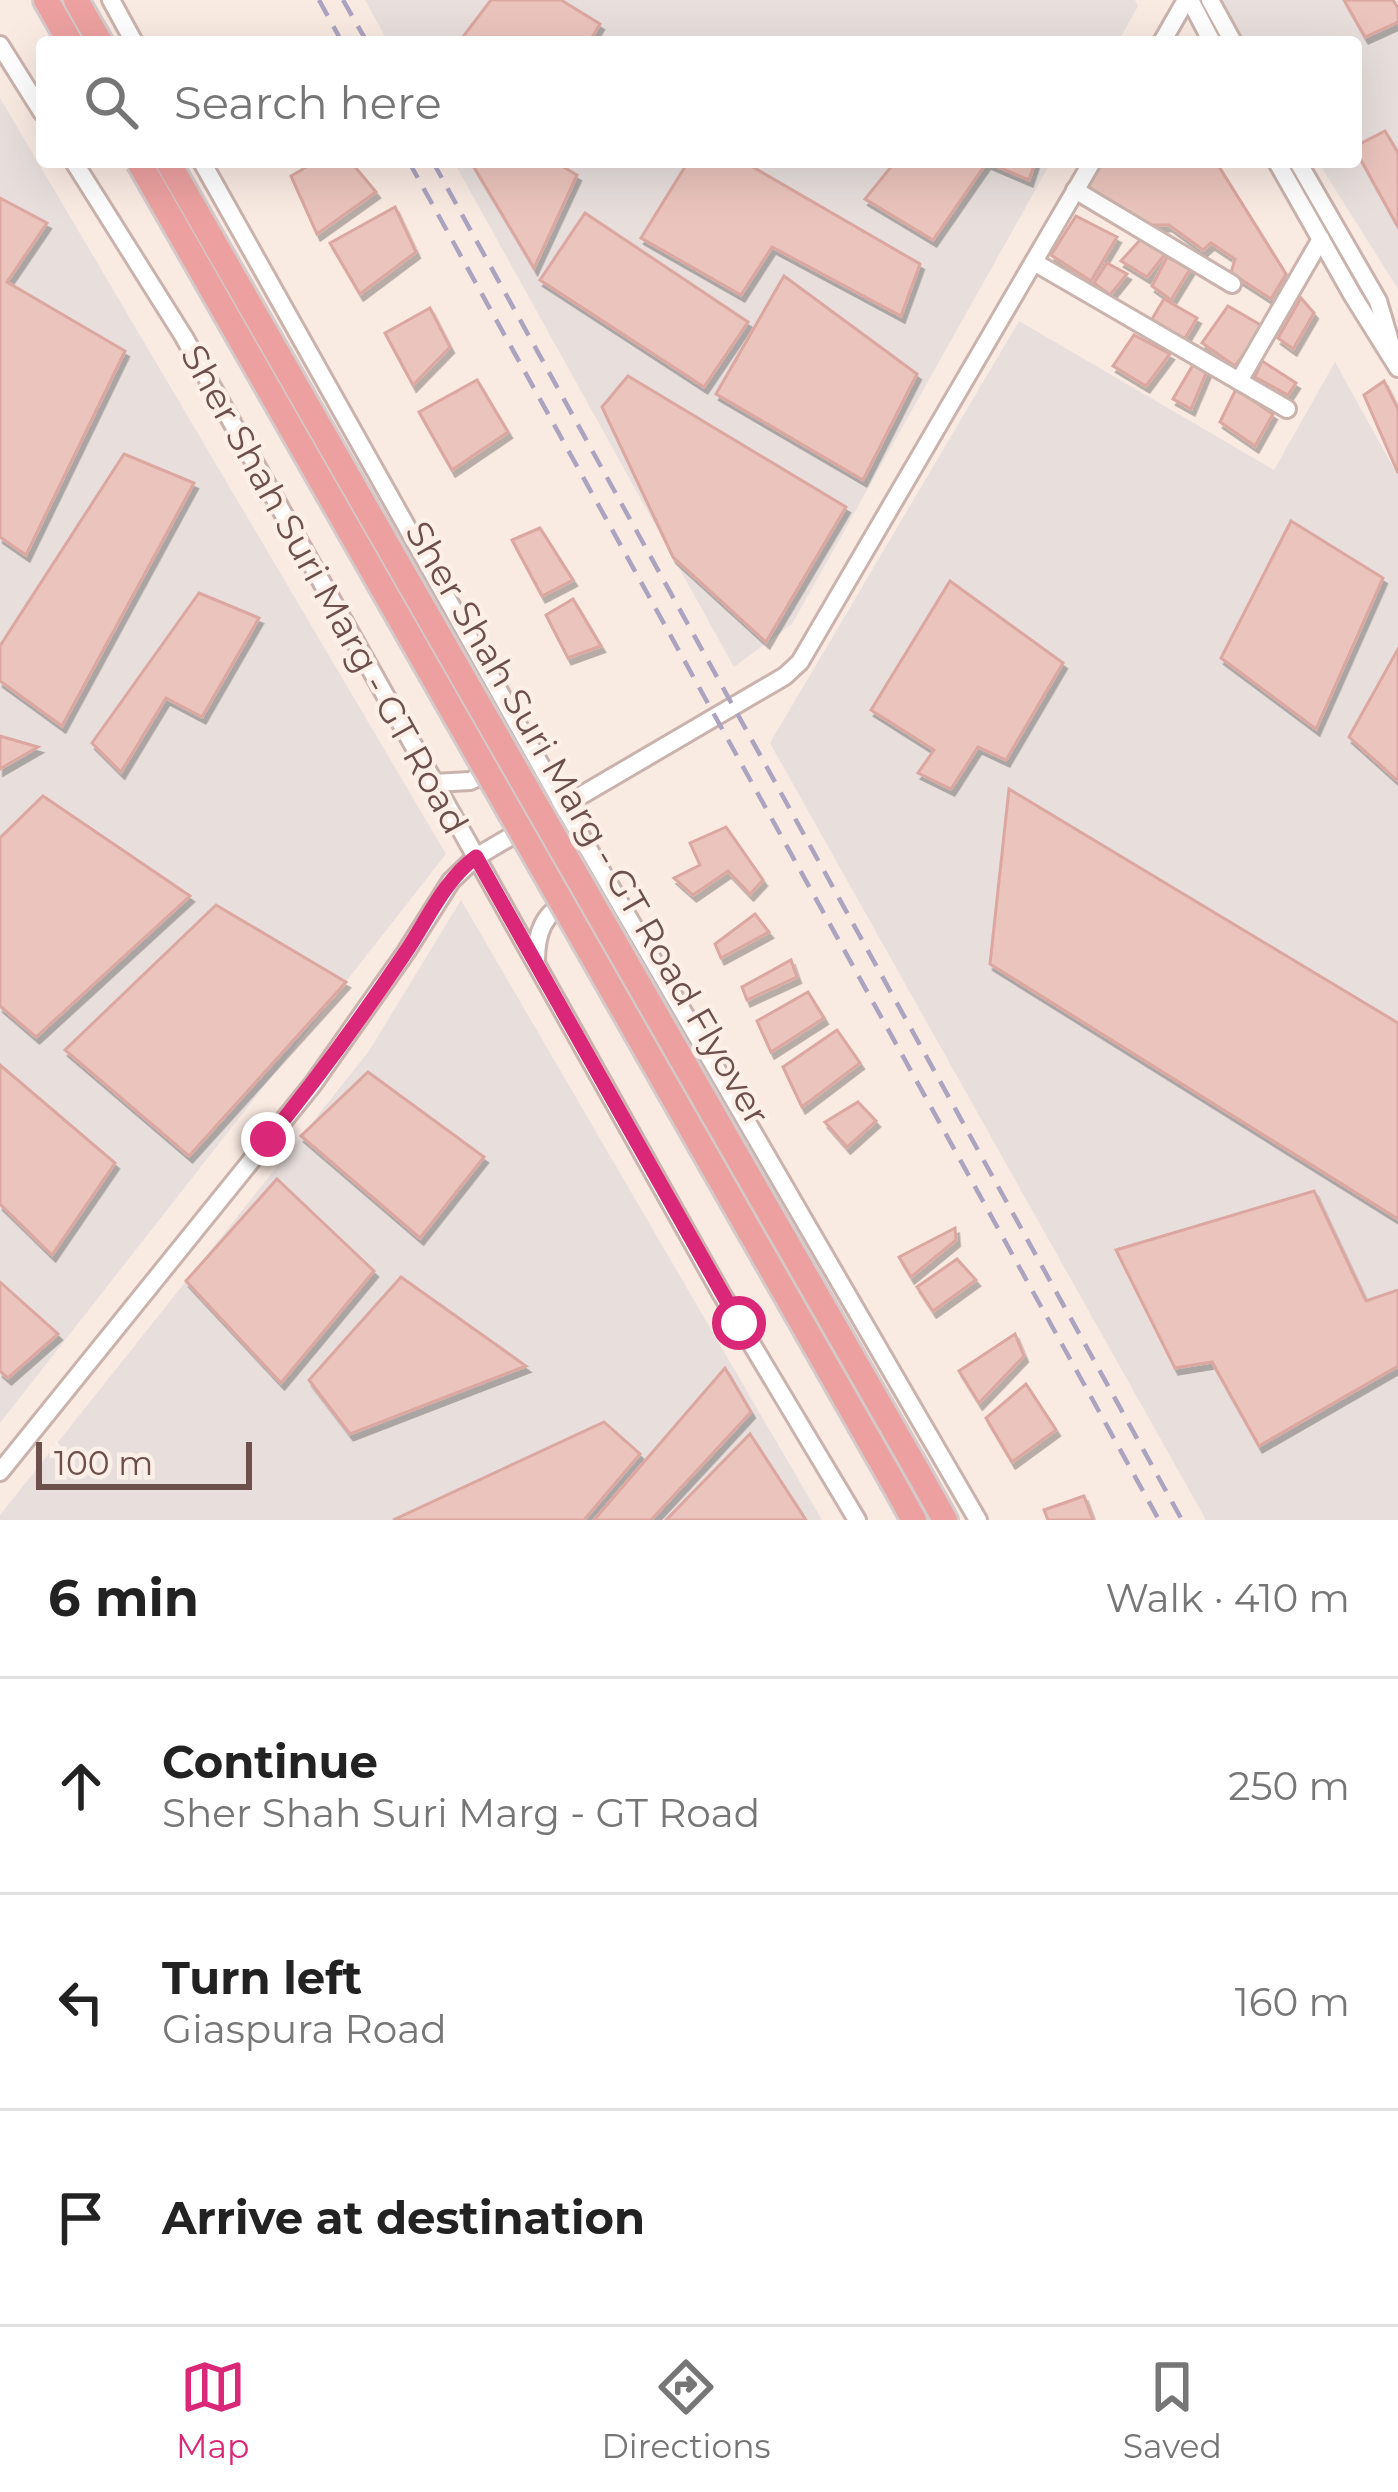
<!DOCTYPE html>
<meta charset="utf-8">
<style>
body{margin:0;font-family:Montserrat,sans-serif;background:#f2f2f2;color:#222}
.scale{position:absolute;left:36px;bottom:30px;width:216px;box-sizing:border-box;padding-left:12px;border:6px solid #6d4f4c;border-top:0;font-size:33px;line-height:42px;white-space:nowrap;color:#6d4f4c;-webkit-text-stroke:9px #fcefe8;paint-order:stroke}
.stop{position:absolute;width:36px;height:36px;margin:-27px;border:9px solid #db2777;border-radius:50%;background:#fff}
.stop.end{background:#db2777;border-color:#fff;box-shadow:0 3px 12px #0008}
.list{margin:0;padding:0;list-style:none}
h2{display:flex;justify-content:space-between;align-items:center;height:156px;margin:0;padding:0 48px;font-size:51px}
h2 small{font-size:39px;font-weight:400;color:#767676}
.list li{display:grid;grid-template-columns:78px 1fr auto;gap:36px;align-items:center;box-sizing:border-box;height:216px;padding:0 48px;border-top:3px solid #e0e0e0}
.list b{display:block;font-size:45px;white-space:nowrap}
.list p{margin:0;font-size:39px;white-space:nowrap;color:#767676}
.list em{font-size:39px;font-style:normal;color:#767676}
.icon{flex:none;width:66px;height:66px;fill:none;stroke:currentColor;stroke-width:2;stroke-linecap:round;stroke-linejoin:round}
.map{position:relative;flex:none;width:1398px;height:1520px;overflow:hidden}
.search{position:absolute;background:#fff;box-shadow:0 12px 48px #0002;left:36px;right:36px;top:36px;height:132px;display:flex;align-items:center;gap:30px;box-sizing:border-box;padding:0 42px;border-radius:12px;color:#767676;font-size:45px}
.sheet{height:804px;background:#fff}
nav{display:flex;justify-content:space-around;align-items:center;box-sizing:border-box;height:168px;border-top:3px solid #e0e0e0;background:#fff;font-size:33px;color:#767676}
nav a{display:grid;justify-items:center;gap:6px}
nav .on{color:#db2777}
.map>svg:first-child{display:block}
.industrial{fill:#e8dfdd}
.building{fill:#ebc4bd;stroke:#dba7a0;stroke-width:3;filter:url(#shadow)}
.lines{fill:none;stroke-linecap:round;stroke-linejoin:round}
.minor-casing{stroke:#cab3ad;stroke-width:22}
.highway-casing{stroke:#d3cac9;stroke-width:30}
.minor{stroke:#fff;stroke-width:16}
.highway{stroke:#eca1a0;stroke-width:24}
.rail{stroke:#aba3c0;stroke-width:4.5;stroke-dasharray:18 12;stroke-linecap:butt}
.highway-bridge-casing{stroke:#d3cac9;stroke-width:30;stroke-linecap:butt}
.highway-bridge{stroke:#eca1a0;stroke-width:24}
.route{stroke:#db2777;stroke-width:15}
.labels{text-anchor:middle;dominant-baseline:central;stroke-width:9;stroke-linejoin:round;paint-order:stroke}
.street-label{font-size:36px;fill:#6d4f4c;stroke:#fcefe8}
</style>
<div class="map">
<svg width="1398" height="1520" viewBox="0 0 1398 1520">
<defs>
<filter id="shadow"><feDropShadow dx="3.5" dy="6" stdDeviation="0" flood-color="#0004"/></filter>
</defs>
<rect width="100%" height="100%" fill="#f9eae2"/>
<g class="industrial">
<polygon points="365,0 1135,0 1138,6 1118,42 388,42"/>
<polygon points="1217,0 1398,0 1398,289 1318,162 1356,162 1356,42 1244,42"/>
<polygon points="0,98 446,854 0,1423"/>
<polygon points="454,162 1051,162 792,624 734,667"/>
<polygon points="1019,321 1274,470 1335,362 1398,476 1398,1520 1206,1520 770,743"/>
<polygon points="461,900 822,1520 0,1520 0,1515 369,1051"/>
</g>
<g class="building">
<polygon points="491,0 561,0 600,24 589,42 459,42"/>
<polygon points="1344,0 1393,0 1398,8 1398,22 1365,37"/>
<polygon points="1385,131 1398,153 1398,227 1356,151 1356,146"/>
<polygon points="315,162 351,162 376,192 317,234 291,176"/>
<polygon points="471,162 555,162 577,175 534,268"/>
<polygon points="688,162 744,162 920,264 901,316 772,247 741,295 641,238"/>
<polygon points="895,162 1035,162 1029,180 987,162 933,240 865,199"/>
<polygon points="1101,162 1216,162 1286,274 1271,299 1231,273 1235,259 1211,243 1203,250 1169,225 1148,225 1087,189"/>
<polygon points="0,198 47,223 7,282 125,351 26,555 0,537"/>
<polygon points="395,207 416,252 360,294 330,243"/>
<polygon points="585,213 748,322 704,387 540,280"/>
<polygon points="1076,216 1117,237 1091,281 1051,255"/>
<polygon points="1140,240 1166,253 1147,277 1121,261"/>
<polygon points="1167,257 1190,269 1171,300 1152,286"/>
<polygon points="1107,263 1127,274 1110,295 1094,283"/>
<polygon points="784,276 917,374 863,480 716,394"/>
<polygon points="1301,298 1314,313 1293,349 1278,338"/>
<polygon points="1164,299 1197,318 1184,340 1152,319"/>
<polygon points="1228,306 1264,327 1235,366 1202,343"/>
<polygon points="430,308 450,347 413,385 385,333"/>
<polygon points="1134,335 1170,354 1146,386 1113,366"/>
<polygon points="1262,361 1296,383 1288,395 1255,377"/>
<polygon points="1193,365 1207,371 1191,409 1173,399"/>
<polygon points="628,376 846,507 766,642 673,557 602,407"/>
<polygon points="477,380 508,432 452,470 419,412"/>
<polygon points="1384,381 1398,409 1398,473 1364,395"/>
<polygon points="1236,389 1273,414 1255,446 1220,422"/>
<polygon points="124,454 194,483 62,726 0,681 0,646"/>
<polygon points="1291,521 1383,578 1316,729 1221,658"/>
<polygon points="540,528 573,580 542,596 512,540"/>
<polygon points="950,581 1063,663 1006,760 978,747 951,789 918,773 934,750 871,710"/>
<polygon points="199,593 259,618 202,717 166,698 121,772 92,743"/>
<polygon points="573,599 601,646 568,658 546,615"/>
<polygon points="1398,649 1398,781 1349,737"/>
<polygon points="0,736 38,747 0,769"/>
<polygon points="1009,789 1398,1023 1398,1219 990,964"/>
<polygon points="43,796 190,896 36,1037 0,1006 0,838"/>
<polygon points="726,827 763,880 750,894 728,871 693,895 674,878 700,865 690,843"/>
<polygon points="216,905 346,982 189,1156 65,1050"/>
<polygon points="755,914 769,932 721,958 715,944"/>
<polygon points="791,960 797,977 747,1000 742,987"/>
<polygon points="808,992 824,1018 771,1052 757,1021"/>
<polygon points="837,1030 860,1063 802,1107 783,1067"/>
<polygon points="0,1065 115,1163 52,1255 0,1204"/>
<polygon points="368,1072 484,1157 420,1238 301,1136"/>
<polygon points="858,1102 876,1121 847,1147 825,1122"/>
<polygon points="277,1179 374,1271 281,1383 186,1281"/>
<polygon points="1314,1191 1366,1301 1398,1290 1398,1366 1259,1446 1212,1362 1175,1368 1116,1250"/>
<polygon points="955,1228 956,1240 911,1277 899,1257"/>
<polygon points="957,1259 976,1280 933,1311 917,1287"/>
<polygon points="401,1277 526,1366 350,1434 309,1380"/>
<polygon points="0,1282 58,1334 8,1378 0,1371"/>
<polygon points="1015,1334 1024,1356 979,1403 959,1371"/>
<polygon points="725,1368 751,1412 651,1520 594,1520"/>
<polygon points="1026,1384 1056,1430 1012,1462 986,1418"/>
<polygon points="604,1422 640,1454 584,1520 393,1520"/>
<polygon points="750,1434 806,1520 666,1520"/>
<polygon points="1084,1496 1093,1520 1048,1520 1044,1510"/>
</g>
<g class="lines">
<defs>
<g id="minor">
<polyline points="111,0 134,42"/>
<polyline points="1190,0 1212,42"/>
<polyline points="1210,0 1233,42"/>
<polyline points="1162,42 1186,0"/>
<polyline points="0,45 42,112"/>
<polyline points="74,162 184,337 721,1293 857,1520"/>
<polyline points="202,162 564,807 978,1520"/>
<polyline points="1277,162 1353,296 1398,368"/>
<polyline points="1298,162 1378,301 1392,348"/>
<polyline points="1075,190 1232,284"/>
<polyline points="1034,262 1287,409"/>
<polyline points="1239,381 1321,239"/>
<polyline points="434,783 470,781 496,769"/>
<path d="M536 961C536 934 543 912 570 901"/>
<polyline points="0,1472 313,1084 406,952 451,881 476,857 785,676 800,662 1092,162"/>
</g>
<g id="highway">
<polyline points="46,0 70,42"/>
<polyline points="76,0 100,42"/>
<polyline points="917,1470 945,1520"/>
<polyline points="894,1484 914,1520"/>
</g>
</defs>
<use href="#minor" class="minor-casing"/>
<use href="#highway" class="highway-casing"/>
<use href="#minor" class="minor"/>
<use href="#highway" class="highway"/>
<g class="rail">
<polyline points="319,0 342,42"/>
<polyline points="343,0 367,42"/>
<polyline points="409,162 1159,1520"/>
<polyline points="433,162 1182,1520"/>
</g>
<defs>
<g id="highway-bridge">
<polyline points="139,162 894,1484"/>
<polyline points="168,162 917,1470"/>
</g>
</defs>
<use href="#highway-bridge" class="highway-bridge-casing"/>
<use href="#highway-bridge" class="highway-bridge"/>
</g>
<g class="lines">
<path class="route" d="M268 1139C317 1079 362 1017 405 953 427 921 444 880 476 857L739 1323"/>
</g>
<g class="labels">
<g class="street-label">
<text transform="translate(325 589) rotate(61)">Sher Shah Suri Marg - GT Road</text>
<text transform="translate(588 823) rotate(60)">Sher Shah Suri Marg - GT Road Flyover</text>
</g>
</g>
</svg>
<div class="scale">100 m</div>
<div class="stop" style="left:739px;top:1323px"></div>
<div class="stop end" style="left:268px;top:1139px"></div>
<div class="search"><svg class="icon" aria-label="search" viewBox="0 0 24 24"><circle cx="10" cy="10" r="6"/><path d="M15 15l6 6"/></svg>Search here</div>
</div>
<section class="sheet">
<h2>6 min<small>Walk · 410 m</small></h2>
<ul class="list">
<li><svg class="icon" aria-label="ahead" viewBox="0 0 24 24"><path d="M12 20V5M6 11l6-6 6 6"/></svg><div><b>Continue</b><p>Sher Shah Suri Marg - GT Road</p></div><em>250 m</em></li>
<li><svg class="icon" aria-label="left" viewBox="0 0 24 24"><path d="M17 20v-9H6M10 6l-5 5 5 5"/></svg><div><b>Turn left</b><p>Giaspura Road</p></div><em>160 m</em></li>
<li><svg class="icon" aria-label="arrive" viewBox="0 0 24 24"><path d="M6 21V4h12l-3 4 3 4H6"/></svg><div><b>Arrive at destination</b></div></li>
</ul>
</section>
<nav>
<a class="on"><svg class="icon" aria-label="map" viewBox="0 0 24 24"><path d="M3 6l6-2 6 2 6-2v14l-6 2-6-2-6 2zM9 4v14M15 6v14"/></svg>Map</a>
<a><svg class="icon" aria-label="directions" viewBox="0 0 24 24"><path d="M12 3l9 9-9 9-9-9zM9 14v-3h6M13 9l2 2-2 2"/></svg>Directions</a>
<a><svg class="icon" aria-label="saved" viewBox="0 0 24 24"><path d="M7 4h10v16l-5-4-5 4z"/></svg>Saved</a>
</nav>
